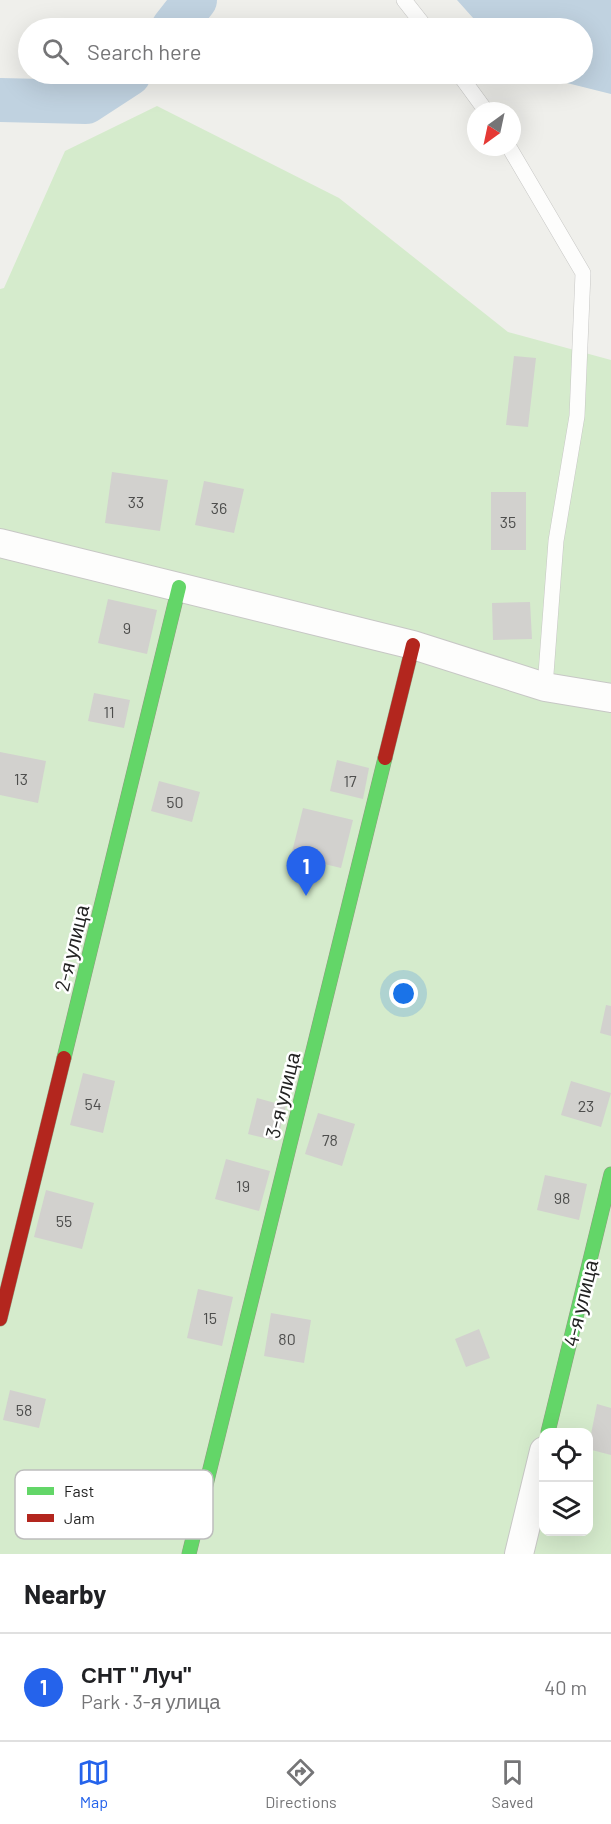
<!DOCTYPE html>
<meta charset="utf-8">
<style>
body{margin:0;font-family:Barlow,sans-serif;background:#f6f6f6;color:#202124}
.controls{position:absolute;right:18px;bottom:18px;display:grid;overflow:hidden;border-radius:12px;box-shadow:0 6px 24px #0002}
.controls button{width:54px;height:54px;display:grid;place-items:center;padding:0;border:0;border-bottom:2px solid #e0e0e0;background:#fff;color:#202124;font:30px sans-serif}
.compass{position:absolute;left:467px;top:102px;width:54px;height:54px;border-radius:50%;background:#fff;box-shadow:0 6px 24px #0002;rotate:213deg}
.you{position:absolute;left:404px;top:994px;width:21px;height:21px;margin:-15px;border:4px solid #fff;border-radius:50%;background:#1a73e8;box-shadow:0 0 0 9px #1a73e833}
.badge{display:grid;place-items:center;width:39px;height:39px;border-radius:50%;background:#2563eb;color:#fff;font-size:20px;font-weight:700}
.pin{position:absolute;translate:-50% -50px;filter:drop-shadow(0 2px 3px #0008)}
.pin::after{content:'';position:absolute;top:32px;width:21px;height:18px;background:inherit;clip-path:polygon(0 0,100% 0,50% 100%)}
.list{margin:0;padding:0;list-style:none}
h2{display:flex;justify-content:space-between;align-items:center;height:78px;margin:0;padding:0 24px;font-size:26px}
h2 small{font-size:20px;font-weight:400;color:#757577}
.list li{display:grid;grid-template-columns:39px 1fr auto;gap:18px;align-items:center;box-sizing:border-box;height:108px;padding:0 24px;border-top:2px solid #e0e0e0}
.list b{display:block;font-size:22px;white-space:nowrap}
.list p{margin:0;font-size:20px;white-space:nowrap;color:#757577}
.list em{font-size:20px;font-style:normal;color:#757577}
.icon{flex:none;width:33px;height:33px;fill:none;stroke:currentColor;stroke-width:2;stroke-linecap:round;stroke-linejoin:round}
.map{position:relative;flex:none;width:611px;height:1554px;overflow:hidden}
.search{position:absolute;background:#fff;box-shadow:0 6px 24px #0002;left:18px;right:18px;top:18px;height:66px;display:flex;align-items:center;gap:15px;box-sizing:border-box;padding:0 21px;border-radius:33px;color:#757577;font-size:22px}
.sheet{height:186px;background:#fff}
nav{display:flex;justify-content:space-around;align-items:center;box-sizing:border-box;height:84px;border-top:2px solid #e0e0e0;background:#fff;font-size:16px;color:#757577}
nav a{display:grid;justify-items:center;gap:3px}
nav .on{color:#2563eb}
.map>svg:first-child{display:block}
.garden{fill:#d5ebcc;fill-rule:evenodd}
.water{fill:#c0d2e0}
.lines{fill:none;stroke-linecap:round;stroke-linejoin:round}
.river{stroke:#c0d2e0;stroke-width:44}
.building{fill:#d2d1ce}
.lane-casing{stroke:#c7c7c5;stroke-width:16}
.street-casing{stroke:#c7c7c5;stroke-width:30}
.fast-casing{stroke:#929a82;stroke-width:15}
.jam-casing{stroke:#929a82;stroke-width:15}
.lane{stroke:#fdfdfc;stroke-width:15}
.street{stroke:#fdfdfc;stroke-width:28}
.fast{stroke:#63d668;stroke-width:14}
.jam{stroke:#b3261e;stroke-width:14}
.labels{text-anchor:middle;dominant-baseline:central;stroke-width:5;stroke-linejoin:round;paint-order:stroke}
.number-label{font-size:16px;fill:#4e4e4d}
.street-label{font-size:20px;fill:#222;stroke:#fff}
.key{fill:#fff;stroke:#bdbdbd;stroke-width:1.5}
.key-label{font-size:16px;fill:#222}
</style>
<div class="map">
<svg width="611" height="1554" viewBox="0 0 611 1554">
<rect width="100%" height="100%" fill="#efefeb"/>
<path class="garden" d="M157 106 339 198 508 332 611 360V1554H0V289L4 288 65 151ZM544 1432H588V1532H544Z"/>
<polygon class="water" points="457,0 611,0 611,94 567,83 550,74 582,74 582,28 482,28"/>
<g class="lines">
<g class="river">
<polyline points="173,28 195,0"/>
<polyline points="0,100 86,102 129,74"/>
</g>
</g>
<g class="building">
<polygon points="514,356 536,358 528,427 506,425"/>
<polygon points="112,472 168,480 160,531 105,523"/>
<polygon points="204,481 244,489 234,533 195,525"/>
<rect x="491" y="492" width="35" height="58"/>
<polygon points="108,599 157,610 147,654 98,643"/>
<polygon points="530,602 532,639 493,640 492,603"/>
<polygon points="94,693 130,700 124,728 88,721"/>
<polygon points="0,752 46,761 38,803 0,795"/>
<polygon points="337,760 369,768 363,799 330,791"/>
<polygon points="159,781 200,792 192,822 151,811"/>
<polygon points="303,808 353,820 341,868 291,856"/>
<polygon points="606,1005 611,1006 611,1036 600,1033"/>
<polygon points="83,1073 115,1081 103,1133 70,1125"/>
<polygon points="571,1081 611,1093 601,1127 561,1115"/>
<polygon points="257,1098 286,1106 277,1141 248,1134"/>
<polygon points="318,1113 355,1124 342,1166 305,1154"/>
<polygon points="226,1159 270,1171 259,1211 215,1199"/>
<polygon points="545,1175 587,1184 579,1220 537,1210"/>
<polygon points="46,1190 94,1203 82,1249 34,1237"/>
<polygon points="198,1289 233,1297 222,1346 187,1338"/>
<polygon points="271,1313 311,1320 304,1363 264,1356"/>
<polygon points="479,1329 490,1358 466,1367 455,1339"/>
<polygon points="10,1390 46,1399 39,1428 3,1420"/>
<polygon points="597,1404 611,1408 611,1455 588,1449"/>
</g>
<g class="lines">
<defs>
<g id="lane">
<polyline points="404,0 426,28"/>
<polyline points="459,74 486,111"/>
<polyline points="509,147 583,273 577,416 556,541 545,687"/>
</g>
<g id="street">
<polyline points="0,543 413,645 545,687 611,698"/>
<polyline points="519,1554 544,1451"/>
</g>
<g id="fast">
<polyline points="64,1058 179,587"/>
<polyline points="548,1432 611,1174"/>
<polyline points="189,1554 385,758"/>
</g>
<g id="jam">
<polyline points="385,758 413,645"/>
<polyline points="0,1319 64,1058"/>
</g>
</defs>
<use href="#lane" class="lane-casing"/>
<use href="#street" class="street-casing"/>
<use href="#fast" class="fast-casing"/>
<use href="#jam" class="jam-casing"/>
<use href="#lane" class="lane"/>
<use href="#street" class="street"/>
<use href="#fast" class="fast"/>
<use href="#jam" class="jam"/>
</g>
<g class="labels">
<g class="number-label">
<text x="136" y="501">33</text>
<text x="219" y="507">36</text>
<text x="508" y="521">35</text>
<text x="127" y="627">9</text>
<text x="109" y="711">11</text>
<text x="21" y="778">13</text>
<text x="350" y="780">17</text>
<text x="175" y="801">50</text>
<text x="93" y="1103">54</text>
<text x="586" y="1105">23</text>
<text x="330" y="1139">78</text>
<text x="243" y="1185">19</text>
<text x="562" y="1197">98</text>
<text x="64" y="1220">55</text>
<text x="210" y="1317">15</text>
<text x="287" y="1338">80</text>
<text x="24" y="1409">58</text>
</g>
<g class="street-label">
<text transform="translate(71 948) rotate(-76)">2-я улица</text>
<text transform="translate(282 1095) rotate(-76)">3-я улица</text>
<text transform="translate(580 1303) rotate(-76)">4-я улица</text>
</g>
</g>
<rect x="15" y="1470" width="198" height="69" rx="9" class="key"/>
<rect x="27" y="1487" width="27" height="8" fill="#63d668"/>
<rect x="27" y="1514" width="27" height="8" fill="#b3261e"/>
<g class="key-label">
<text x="64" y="1497">Fast</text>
<text x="64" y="1524">Jam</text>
</g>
</svg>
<div class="controls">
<button><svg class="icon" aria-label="locate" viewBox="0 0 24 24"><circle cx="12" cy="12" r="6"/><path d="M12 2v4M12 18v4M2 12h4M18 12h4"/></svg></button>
<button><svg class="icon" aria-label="layers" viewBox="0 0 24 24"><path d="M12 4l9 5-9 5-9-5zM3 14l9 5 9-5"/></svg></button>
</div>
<svg class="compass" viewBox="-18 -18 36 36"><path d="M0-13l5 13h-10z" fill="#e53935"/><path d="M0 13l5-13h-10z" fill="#757577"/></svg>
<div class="you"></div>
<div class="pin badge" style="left:306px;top:896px">1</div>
<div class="search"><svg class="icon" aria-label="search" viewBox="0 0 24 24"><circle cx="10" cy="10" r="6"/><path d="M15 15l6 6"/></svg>Search here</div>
</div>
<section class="sheet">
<h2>Nearby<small></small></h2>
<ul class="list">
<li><span class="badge">1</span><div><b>СНТ &quot; Луч&quot;</b><p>Park · 3-я улица</p></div><em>40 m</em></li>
</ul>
</section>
<nav>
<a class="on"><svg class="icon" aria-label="map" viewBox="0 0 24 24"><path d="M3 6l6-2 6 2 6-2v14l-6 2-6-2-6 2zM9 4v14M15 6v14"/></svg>Map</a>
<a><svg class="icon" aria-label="directions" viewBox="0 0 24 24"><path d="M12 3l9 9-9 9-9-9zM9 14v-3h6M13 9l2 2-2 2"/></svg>Directions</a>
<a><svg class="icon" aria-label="saved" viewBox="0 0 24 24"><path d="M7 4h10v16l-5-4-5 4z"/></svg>Saved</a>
</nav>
